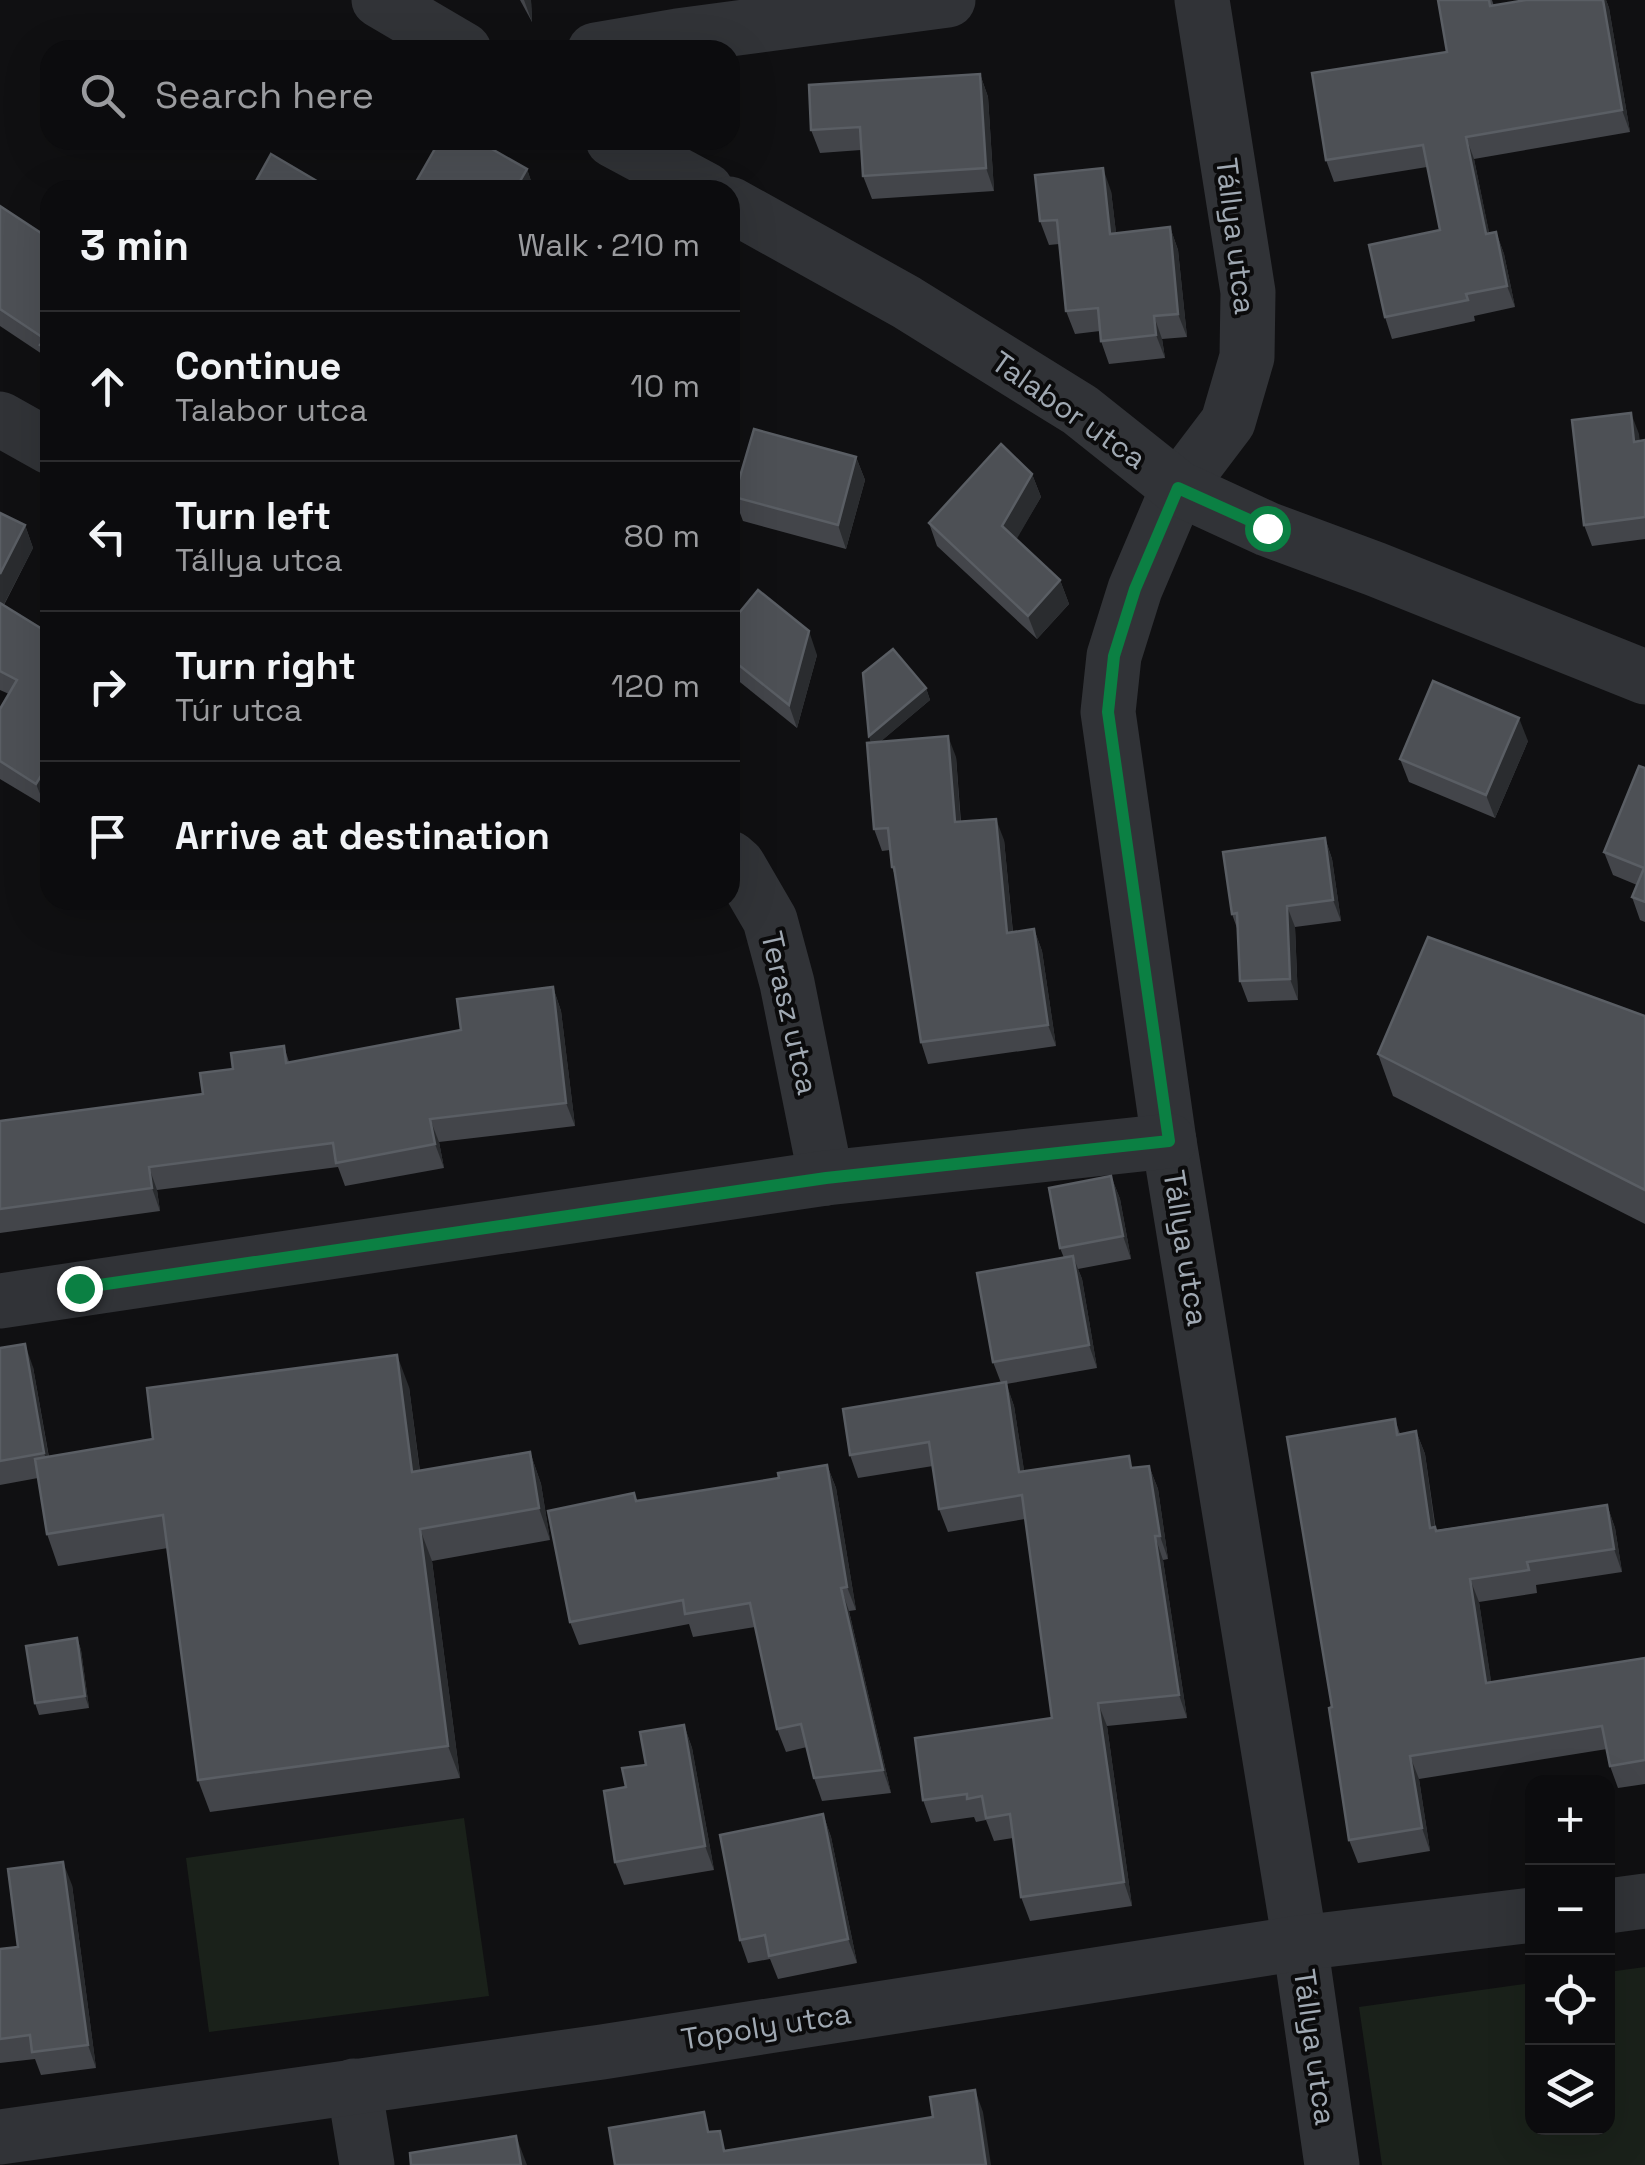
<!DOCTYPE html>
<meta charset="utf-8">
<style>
body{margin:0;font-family:"Space Grotesk",sans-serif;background:#1a1a1c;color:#f1f3f6}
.controls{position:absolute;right:30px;bottom:30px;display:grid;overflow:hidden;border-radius:20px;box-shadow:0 10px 40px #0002}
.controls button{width:90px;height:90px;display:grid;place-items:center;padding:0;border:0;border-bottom:2px solid #2c2c2e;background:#0c0c0e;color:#f1f3f6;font:50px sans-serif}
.stop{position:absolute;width:30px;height:30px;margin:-22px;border:8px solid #0b8043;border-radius:50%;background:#fff}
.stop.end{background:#0b8043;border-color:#fff;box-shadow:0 2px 10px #0008}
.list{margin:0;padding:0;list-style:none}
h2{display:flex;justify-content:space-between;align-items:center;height:130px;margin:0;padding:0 40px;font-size:42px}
h2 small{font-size:32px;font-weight:400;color:#9a9b9e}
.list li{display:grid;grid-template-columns:65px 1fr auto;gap:30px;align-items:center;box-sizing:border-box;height:150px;padding:0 40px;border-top:2px solid #2c2c2e}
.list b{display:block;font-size:38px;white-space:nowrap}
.list p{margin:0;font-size:32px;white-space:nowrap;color:#9a9b9e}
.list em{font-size:32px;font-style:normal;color:#9a9b9e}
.icon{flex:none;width:55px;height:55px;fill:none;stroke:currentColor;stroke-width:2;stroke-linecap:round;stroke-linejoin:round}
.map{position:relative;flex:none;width:1645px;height:2165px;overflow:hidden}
.search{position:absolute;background:#0c0c0e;box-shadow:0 10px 40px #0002;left:40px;top:40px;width:700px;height:110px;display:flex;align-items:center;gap:25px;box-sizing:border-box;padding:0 35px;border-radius:30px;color:#9a9b9e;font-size:38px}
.panel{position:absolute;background:#0c0c0e;box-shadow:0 10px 40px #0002;left:40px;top:180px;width:700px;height:730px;border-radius:30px}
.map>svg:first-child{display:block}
.green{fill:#1a211a}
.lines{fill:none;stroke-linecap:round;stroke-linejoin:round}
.minor{stroke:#313337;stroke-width:55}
.wall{fill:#43454a}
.shaded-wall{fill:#2a2c2f}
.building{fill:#4d5055;stroke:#5a5e64;stroke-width:2.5}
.route{stroke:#0b8043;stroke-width:12}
.labels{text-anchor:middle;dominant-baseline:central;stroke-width:8;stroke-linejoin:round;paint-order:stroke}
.street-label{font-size:30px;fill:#a0a9b3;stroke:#0b0b0c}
</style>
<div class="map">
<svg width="1645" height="2165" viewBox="0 0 1645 2165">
<rect width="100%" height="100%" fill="#101012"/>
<g class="green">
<polygon points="464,1818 489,1996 209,2032 186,1858"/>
<polygon points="1645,1967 1645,2165 1382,2165 1359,2007 1532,1983 1532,2128 1608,2128 1608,1972"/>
</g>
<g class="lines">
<g class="minor">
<polyline points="379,0 464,50"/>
<polyline points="1202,0 1248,292 1247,357 1228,422 1178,488 1135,589 1114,656 1108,712 1169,1141 1300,1943 1332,2165"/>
<polyline points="595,50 677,36 948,0"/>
<polyline points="613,140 706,190"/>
<polyline points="730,204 906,302 1080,410 1178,488 1267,529 1375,569 1645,677"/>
<polyline points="0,419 50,447"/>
<polyline points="730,858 738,865 770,920 787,983 826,1178"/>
<polyline points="0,1301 826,1178 1169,1141"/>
<polyline points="1608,1906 1645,1901"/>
<polyline points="354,2086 367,2165"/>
<polyline points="0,2137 602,2052 1300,1943 1532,1915"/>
</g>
</g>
<g class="wall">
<polygon points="520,0 531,0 532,22"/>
<polygon points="1438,0 1492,0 1494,6 1526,0 1606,0 1609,8 1630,132 1474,159 1489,233 1496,232 1504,254 1515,307 1474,316 1475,321 1392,339 1385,317 1440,230 1427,167 1334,182 1326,160 1447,52"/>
<polygon points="980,74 988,97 994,191 872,199 863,176 861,150 820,153 811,130"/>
<polygon points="527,169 534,190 419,190 416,182"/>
<polygon points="1111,191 1116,233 1170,227 1178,250 1187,337 1162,339 1165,358 1109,364 1101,341 1100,331 1075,334 1066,311 1059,244 1049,245 1040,221"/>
<polygon points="0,206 50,239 50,369 45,356 0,326"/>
<polygon points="1639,434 1639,441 1645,440 1645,539 1592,546 1584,525"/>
<polygon points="856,457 865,480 846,549 743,521 734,497"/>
<polygon points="1032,474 1041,497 1016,539 1060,580 1069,604 1037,639 937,546 929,523"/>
<polygon points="0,513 25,525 33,548 4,605 45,806 0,779 0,709 9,694 0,690"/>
<polygon points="730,624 817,655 797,728 730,674"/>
<polygon points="926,688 930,700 881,741 956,757 961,822 1004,840 1013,932 1034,929 1042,951 1056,1046 928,1064 921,1042 897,881 892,867 890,850 882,851 874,829 871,742 869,736"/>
<polygon points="1528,741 1495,818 1409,782 1400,759"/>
<polygon points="1645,768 1645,922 1640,920 1632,897 1637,885 1613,875 1604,852"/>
<polygon points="1325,838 1332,859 1341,921 1295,927 1298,1000 1248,1002 1240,981 1238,931 1232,914"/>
<polygon points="553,987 561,1011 575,1126 439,1142 444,1168 345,1186 338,1167 157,1190 160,1211 0,1233 0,1121 203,1094 233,1069 284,1046 289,1062 461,1030"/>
<polygon points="1645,1016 1645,1224 1393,1096 1378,1054"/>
<polygon points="1111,1176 1120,1199 1131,1259 1078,1269 1082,1279 1097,1368 1006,1384 1014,1406 1024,1471 1134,1468 1149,1466 1158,1489 1168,1559 1163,1560 1187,1718 1107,1726 1132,1906 1030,1921 1021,1897 1013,1838 994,1841 986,1820 976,1822 974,1817 931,1823 923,1800 1052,1718 1025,1519 948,1532 939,1509 933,1466 858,1478 850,1455 1001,1383 993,1362 1064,1258 1060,1248"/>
<polygon points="0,1348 33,1367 49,1457 153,1439 409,1387 420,1471 530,1452 541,1484 550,1540 432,1561 460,1778 210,1812 198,1780 168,1548 58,1566 47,1534 38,1478 0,1485"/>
<polygon points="1395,1419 1400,1434 1416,1431 1425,1454 1436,1530 1607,1505 1615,1528 1622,1572 1536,1585 1537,1593 1479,1602 1491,1682 1645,1658 1645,1784 1618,1788 1610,1766 1607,1749 1419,1779 1430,1851 1358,1863 1349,1840 1332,1707"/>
<polygon points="827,1465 836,1488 856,1610 849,1611 891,1793 822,1801 814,1778 807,1747 786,1752 777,1729 755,1627 693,1637 689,1624 579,1645 570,1622 637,1501 779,1478"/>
<polygon points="77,1638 81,1650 89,1708 39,1715 35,1703"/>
<polygon points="684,1725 692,1748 714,1870 624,1885 615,1862 646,1765"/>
<polygon points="823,1814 831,1837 857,1963 778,1979 770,1959 748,1963 740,1940"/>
<polygon points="72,1885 96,2068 41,2075 35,2059 0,2063 0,1949 18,1947"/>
</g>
<g class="shaded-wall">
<polygon points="524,0 531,0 532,22"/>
<polygon points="1603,0 1606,0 1609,8 1630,132 1622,110"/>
<polygon points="980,74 988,97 994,191 986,168"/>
<polygon points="1466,137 1474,159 1494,256 1486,234"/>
<polygon points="1103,168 1111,191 1119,257 1110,234"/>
<polygon points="527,169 534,190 515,190"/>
<polygon points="1170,227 1178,250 1187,337 1178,314"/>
<polygon points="1496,232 1504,254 1515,307 1507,286"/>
<polygon points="1154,316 1162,339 1165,358 1156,335"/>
<polygon points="1631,413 1639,434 1642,462 1634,442"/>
<polygon points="856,457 865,480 846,549 838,525"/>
<polygon points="1032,474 1041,497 1011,549 1002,526"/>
<polygon points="25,525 33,548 0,612 0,574"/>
<polygon points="1060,580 1069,604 1037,639 1028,616"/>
<polygon points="809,631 817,655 797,728 789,705"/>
<polygon points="926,688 930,700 873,748 869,736"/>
<polygon points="1519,718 1528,741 1495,818 1486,795"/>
<polygon points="948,736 956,757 962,844 955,822"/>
<polygon points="50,761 50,797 45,806 36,784"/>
<polygon points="996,819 1004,840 1015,955 1007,933"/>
<polygon points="1325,838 1332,859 1341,921 1333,900"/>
<polygon points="1287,906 1295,927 1298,1000 1290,979"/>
<polygon points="1034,929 1042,951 1056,1046 1048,1025"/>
<polygon points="553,987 561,1011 575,1126 566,1103"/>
<polygon points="430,1119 439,1142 444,1168 435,1144"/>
<polygon points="149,1167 157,1190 160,1211 152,1188"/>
<polygon points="1111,1176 1120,1199 1131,1259 1123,1236"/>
<polygon points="1073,1256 1082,1279 1097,1368 1089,1345"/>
<polygon points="25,1344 33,1367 52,1476 44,1453"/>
<polygon points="397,1355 409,1387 424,1504 412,1472"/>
<polygon points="1006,1382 1014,1406 1028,1495 1019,1472"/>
<polygon points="1416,1431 1425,1454 1435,1528 1430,1528"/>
<polygon points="530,1452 541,1484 550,1540 539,1508"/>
<polygon points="827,1465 836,1488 856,1610 847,1587"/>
<polygon points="1149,1466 1158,1489 1168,1559 1160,1536"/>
<polygon points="1607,1505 1615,1528 1622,1572 1614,1549"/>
<polygon points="420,1529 432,1561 460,1778 448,1746"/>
<polygon points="1155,1536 1163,1560 1187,1718 1179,1695"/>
<polygon points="1470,1579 1479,1602 1495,1706 1486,1683"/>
<polygon points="841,1588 849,1611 891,1793 883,1770"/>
<polygon points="77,1638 81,1650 89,1708 85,1696"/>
<polygon points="1098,1703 1107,1726 1132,1906 1124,1882"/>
<polygon points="684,1725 692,1748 714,1870 705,1846"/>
<polygon points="1410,1756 1419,1779 1430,1851 1422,1828"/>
<polygon points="823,1814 831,1837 857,1963 848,1939"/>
<polygon points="63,1862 72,1885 96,2068 88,2045"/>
<polygon points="975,2090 983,2112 991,2165 986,2165"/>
<polygon points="516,2136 527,2165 521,2165"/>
</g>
<g class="building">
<polygon points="1438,0 1489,0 1490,6 1526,0 1603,0 1622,110 1466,137 1486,234 1496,232 1507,286 1466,294 1468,300 1385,317 1369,245 1440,230 1423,145 1326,160 1312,73 1447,52"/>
<polygon points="980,74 986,168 863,176 860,127 811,130 809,85"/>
<polygon points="440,140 476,140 527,169 515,190 431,190 416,182"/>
<polygon points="271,154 332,190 251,190"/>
<polygon points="1103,168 1110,234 1170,227 1178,314 1154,316 1156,335 1101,341 1098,308 1066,311 1057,220 1040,221 1035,175"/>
<polygon points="0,206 50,239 50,352 40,345 45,339 0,309"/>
<polygon points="1631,413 1634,442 1645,440 1645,517 1584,525 1572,420"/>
<polygon points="754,429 856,457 838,525 734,497"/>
<polygon points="1001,444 1032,474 1002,526 1060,580 1028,616 929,523"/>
<polygon points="0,513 25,525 0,574"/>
<polygon points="758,590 809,631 789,705 730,658 730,624"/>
<polygon points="0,603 50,634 50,761 36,784 0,761 0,709 17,680 0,671"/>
<polygon points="893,649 926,688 869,736 863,673"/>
<polygon points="1433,681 1519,718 1486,795 1400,759"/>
<polygon points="948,736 955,822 996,819 1007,933 1034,929 1048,1025 921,1042 894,867 892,867 888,828 874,829 867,743"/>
<polygon points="1639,766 1645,768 1645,902 1632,897 1644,868 1604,852"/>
<polygon points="1325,838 1333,900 1287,906 1290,979 1240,981 1237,913 1232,914 1223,852"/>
<polygon points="1428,937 1645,1016 1645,1190 1378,1054"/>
<polygon points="553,987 566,1103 430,1119 435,1144 336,1163 333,1143 149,1167 152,1188 0,1209 0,1121 203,1094 200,1073 233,1069 231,1053 284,1046 286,1063 461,1030 457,999"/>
<polygon points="1111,1176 1123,1236 1060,1248 1049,1188"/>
<polygon points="1073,1256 1089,1345 993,1362 977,1273"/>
<polygon points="25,1344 44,1453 0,1461 0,1348"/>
<polygon points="397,1355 412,1472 530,1452 539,1508 420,1529 448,1746 198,1780 163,1515 47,1534 35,1459 153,1439 147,1388"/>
<polygon points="1006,1382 1019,1472 1129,1456 1131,1468 1149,1466 1160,1536 1155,1536 1179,1695 1098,1703 1124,1882 1021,1897 1010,1814 986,1818 982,1796 967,1799 967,1794 923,1800 915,1738 1052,1718 1022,1495 939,1509 929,1442 850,1455 843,1409"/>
<polygon points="1395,1419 1397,1435 1416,1431 1430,1528 1435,1527 1436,1531 1607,1505 1614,1549 1527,1562 1529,1570 1470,1579 1486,1683 1645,1658 1645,1760 1610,1766 1602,1726 1410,1756 1422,1828 1349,1840 1329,1708 1332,1707 1287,1437"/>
<polygon points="827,1465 847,1587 841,1588 883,1770 814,1778 801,1724 777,1729 750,1603 685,1614 683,1600 570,1622 548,1511 634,1493 636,1501 779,1478 778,1473"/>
<polygon points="77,1638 85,1696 35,1703 26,1646"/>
<polygon points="684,1725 705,1846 615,1862 604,1791 626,1787 622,1768 646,1765 640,1732"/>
<polygon points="823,1814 848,1939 769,1956 765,1935 740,1940 720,1835"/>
<polygon points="63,1862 88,2045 32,2052 30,2035 0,2039 0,1949 18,1947 8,1869"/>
<polygon points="975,2090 986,2165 615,2165 609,2128 704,2112 708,2132 720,2131 724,2151 933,2117 930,2097"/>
<polygon points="516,2136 521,2165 411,2165 410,2153"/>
</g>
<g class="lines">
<polyline class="route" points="79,1288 826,1178 1169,1141 1108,712 1114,656 1135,589 1178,488 1267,528"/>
</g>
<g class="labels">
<g class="street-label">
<text transform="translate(1236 236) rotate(83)">Tállya utca</text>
<text transform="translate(1069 410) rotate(35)">Talabor utca</text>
<text transform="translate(790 1013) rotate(77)">Terasz utca</text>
<text transform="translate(1186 1248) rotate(81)">Tállya utca</text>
<text transform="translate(766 2026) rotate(-9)">Topoly utca</text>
<text transform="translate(1315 2047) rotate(82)">Tállya utca</text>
</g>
</g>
</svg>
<div class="controls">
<button>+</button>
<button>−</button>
<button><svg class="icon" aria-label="locate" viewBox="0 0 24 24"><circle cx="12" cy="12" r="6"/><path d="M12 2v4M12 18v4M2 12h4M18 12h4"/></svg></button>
<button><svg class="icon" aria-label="layers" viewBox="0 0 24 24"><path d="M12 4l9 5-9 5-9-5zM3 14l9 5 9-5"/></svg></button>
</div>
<div class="stop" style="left:1267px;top:528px"></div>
<div class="stop end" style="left:79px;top:1288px"></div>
<div class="search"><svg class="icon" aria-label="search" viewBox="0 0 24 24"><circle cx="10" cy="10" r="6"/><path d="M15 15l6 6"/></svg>Search here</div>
<section class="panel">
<h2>3 min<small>Walk · 210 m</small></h2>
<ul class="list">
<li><svg class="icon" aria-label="ahead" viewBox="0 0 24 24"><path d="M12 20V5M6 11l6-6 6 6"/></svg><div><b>Continue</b><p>Talabor utca</p></div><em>10 m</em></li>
<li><svg class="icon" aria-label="left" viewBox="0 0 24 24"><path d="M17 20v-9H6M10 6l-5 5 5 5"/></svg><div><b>Turn left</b><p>Tállya utca</p></div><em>80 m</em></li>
<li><svg class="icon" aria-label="right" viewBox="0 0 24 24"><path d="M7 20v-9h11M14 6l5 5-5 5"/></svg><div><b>Turn right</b><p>Túr utca</p></div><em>120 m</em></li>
<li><svg class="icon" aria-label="arrive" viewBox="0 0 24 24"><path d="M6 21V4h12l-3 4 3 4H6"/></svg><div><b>Arrive at destination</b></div></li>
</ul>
</section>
</div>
